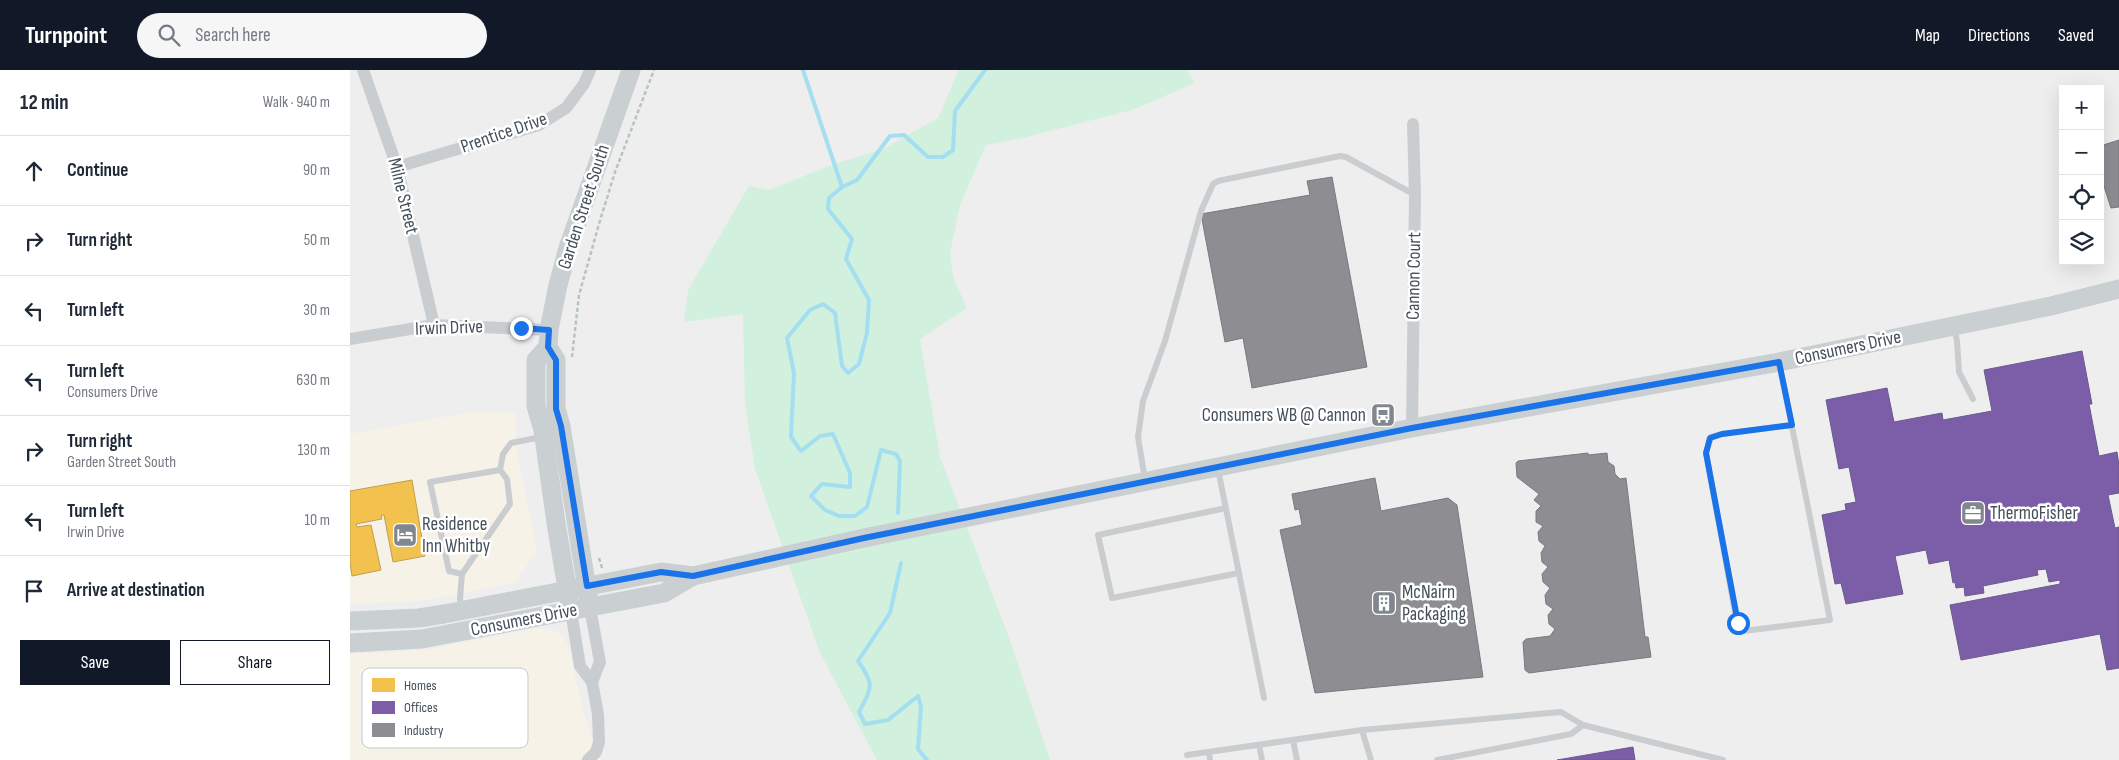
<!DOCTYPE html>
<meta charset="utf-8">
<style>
body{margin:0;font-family:"Sofia Sans Condensed",sans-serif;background:#f6f6f7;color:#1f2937}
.controls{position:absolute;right:15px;top:15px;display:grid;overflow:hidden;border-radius:0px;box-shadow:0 5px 20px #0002}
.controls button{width:45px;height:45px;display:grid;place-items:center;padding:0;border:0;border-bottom:1px solid #e0e1e3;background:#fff;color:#1f2937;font:25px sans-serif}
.stop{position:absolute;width:15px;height:15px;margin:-11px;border:4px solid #1a73e8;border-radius:50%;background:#fff}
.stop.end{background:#1a73e8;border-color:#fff;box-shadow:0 1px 5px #0008}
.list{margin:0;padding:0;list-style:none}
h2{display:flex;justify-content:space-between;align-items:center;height:65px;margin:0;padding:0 20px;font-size:21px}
h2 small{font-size:16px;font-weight:400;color:#747a83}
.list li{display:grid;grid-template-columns:32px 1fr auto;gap:15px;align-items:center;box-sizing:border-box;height:70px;padding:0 20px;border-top:1px solid #e0e1e3}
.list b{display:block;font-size:19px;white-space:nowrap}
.list p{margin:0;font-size:16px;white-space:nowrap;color:#747a83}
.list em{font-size:16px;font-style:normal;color:#747a83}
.actions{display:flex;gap:10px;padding:15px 20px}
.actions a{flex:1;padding:11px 0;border:1px solid #111827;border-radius:0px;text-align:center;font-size:18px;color:#111827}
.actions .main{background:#111827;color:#fff}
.icon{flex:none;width:28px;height:28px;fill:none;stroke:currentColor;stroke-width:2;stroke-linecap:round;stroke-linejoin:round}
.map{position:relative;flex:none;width:1769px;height:690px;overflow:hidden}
header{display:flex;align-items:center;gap:30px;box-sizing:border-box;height:70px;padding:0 25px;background:#111827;color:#fff}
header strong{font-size:24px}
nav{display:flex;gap:28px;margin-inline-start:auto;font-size:18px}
.search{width:350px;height:45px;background:#f6f6f7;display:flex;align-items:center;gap:12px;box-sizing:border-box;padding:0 18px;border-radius:28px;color:#747a83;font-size:19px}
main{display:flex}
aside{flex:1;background:#fff}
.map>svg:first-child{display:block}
.commercial{fill:#f7f2e8}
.green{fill:#d1f0dd}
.homes{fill:#f2c14e;stroke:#be9f52}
.offices{fill:#7b5ea7;stroke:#6a5a90}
.industry{fill:#8d8d92;stroke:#777b82}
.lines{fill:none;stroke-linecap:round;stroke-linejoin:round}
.stream{stroke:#a3dff0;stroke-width:4}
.path{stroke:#b6c4c0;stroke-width:2.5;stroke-dasharray:4 2.5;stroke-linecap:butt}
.lane{stroke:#cacdcf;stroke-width:6}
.street{stroke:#cacdcf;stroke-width:12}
.secondary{stroke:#cacfd2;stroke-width:19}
.route{stroke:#1a73e8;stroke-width:6}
.labels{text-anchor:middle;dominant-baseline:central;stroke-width:5;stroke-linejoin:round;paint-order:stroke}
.street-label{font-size:19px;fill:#44505c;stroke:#fff}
.poi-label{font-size:19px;fill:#44505c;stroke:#fff;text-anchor:start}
.key{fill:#fff;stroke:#c7cace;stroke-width:1}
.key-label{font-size:14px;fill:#44505c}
</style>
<header>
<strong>Turnpoint</strong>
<div class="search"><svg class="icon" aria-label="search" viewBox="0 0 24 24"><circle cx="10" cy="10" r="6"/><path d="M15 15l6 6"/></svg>Search here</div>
<nav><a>Map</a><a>Directions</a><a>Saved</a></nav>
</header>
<main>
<aside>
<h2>12 min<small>Walk · 940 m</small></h2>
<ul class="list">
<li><svg class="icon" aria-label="ahead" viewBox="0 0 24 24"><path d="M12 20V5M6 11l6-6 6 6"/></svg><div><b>Continue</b></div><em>90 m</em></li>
<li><svg class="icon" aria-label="right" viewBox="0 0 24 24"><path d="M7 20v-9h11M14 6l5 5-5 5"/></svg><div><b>Turn right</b></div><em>50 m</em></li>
<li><svg class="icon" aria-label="left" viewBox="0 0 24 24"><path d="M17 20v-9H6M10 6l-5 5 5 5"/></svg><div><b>Turn left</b></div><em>30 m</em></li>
<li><svg class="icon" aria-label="left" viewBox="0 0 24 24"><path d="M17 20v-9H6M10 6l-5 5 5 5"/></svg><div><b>Turn left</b><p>Consumers Drive</p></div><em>630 m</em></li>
<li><svg class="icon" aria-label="right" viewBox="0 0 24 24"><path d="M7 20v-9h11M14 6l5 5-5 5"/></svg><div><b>Turn right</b><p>Garden Street South</p></div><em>130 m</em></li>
<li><svg class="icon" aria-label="left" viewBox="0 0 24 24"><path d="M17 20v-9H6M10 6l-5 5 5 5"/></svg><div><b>Turn left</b><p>Irwin Drive</p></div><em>10 m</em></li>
<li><svg class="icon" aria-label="arrive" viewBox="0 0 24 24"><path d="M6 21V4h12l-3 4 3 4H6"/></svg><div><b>Arrive at destination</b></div></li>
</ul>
<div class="actions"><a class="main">Save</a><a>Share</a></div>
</aside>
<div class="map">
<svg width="1769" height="690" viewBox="0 0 1769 690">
<rect width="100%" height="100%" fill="#efeeee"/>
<g class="commercial">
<polygon points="120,342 166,343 166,375 187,480 165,513 70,531 0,534 0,364"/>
<polygon points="187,558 206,561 213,567 218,575 233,639 250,690 0,690 0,584 76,580"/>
</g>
<polygon class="green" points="609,0 837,0 845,13 782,40 672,68 636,75 610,135 600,183 603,207 617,238 570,269 590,387 658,565 700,690 527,690 470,583 405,399 395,333 393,244 334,252 338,220 399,116 419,120 484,94 533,79 588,48"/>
<polygon class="homes" points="62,410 75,486 43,492 34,445 31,445 32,449 6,454 7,457 21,455 31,500 2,506 0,493 0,421"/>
<g class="offices">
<polygon points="1732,281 1742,334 1739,334 1749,386 1767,382 1769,395 1769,423 1758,425 1765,458 1769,457 1769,598 1757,600 1750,564 1611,590 1600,535 1710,514 1710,510 1699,512 1696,499 1687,500 1688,505 1633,516 1634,523 1615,526 1614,517 1606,518 1605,512 1603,513 1599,490 1579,494 1576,480 1545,486 1553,524 1496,534 1491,513 1485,514 1472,445 1496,440 1495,434 1506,432 1499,397 1489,399 1476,330 1537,318 1544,352 1592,343 1593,350 1642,341 1634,300"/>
<polygon points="1283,677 1285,690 1207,690"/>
</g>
<g class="industry">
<polygon points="1769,70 1769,137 1761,138 1750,104 1750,76"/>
<polygon points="982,107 1017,297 902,318 893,268 875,272 851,144 960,125 957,111"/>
<polygon points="1238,383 1238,385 1257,383 1258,392 1264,396 1265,404 1270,409 1276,408 1295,567 1298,567 1301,587 1179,603 1175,600 1173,572 1176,569 1200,566 1205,559 1199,554 1198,545 1203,539 1196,534 1195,525 1200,518 1193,512 1192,504 1198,497 1192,492 1191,483 1195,476 1189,471 1188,462 1193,456 1186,452 1186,441 1191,436 1184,430 1189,424 1167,407 1166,393 1168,391"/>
<polygon points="1025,408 1031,441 1098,428 1107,435 1133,607 965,623 930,460 952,455 949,439 945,440 942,424"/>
</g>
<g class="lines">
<g class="stream">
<polyline points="453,0 492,117"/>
<polyline points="548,443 550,391 546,384 531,380 517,437 505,446 489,446 475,440 461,426 472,414 500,417 500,403 483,364 470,366 451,381 441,367 444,303 437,268 460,240 473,234 485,243 492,296 498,303 509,294 517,263 519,230 496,189 502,169 478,139 479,128 492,117 507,110 540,66 554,65 578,87 593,87 603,80 605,41 635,0"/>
<path d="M551 493 540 543 508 591C525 615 522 617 509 642L515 654 538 650 568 626 571 637 568 679 577 690"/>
</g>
<g class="path">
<polyline points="222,287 229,225 249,154 265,102 304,0"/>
<polyline points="249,488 252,498"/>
</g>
<g class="lane">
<polyline points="1604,257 1607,271 1609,302 1623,329"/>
<path d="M1429 293C1447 379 1463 464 1480 550L1394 561 1387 553 1356 383 1361 367 1372 364 1442 355"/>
<polyline points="868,399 914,628"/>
<polyline points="150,400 153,384 161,373 191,367"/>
<polyline points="795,410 788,367 793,331 815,271 851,141 863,114 868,111 990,86 996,87 1065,125"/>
<polyline points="876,438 748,465 762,528 889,503"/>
<polyline points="112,504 160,434 157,409 150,400"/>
<polyline points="112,538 110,529 112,504 99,501 80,412 150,400"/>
<polyline points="943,670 947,690"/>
<polyline points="909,675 912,690"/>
<polyline points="859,682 860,690"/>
<polyline points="837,685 1012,660"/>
<polyline points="1021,690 1012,660 1211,642 1233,655 1373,690"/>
<polyline points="1087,690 1221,664 1233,655"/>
</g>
<g class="street">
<polyline points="13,0 47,97 84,255"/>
<polyline points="47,97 189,55 216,38 234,14 240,0"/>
<polyline points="0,269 84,255 199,260"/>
<polyline points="1062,358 1065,125 1063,54"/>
<polyline points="240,538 250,592 242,612"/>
<polyline points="221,541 230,596 242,612 248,644 249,672 246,682 238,690"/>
</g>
<g class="secondary">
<polyline points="198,277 186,290 186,336 193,360 206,453 219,530"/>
<polyline points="240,538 211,356 206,339 206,290 198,277 199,260 208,215 218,178 281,0"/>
<polyline points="0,551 69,548 94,544 311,502 343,506"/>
<polyline points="0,573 72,569 314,523 343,506 514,468 1062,358 1429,292 1701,236 1769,219"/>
</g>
</g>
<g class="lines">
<polyline class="route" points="171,258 199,260 198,277 206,290 206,339 211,356 237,516 311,502 343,506 514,468 1062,358 1429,292 1442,355 1372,364 1360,368 1356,383 1388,553"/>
</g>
<defs>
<symbol id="bus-square" viewBox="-11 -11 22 22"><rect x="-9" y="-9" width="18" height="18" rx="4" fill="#80878f" stroke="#fff"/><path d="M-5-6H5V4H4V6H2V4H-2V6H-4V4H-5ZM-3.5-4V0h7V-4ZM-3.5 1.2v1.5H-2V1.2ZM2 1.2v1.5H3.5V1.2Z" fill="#fff"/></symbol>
<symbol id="office-square" viewBox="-11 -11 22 22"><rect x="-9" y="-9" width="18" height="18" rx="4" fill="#80878f" stroke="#fff"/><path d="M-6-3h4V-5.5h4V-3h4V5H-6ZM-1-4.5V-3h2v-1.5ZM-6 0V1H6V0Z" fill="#fff"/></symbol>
<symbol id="hotel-square" viewBox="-11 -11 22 22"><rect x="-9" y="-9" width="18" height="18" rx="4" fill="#80878f" stroke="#fff"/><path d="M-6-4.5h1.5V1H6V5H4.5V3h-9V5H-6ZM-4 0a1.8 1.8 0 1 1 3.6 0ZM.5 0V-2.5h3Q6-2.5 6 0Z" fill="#fff"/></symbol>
<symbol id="building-square" viewBox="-11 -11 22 22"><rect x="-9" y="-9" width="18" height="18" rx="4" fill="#80878f" stroke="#fff"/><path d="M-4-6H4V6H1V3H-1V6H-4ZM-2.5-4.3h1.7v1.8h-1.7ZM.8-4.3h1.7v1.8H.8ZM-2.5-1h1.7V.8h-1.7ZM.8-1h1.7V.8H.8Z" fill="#fff"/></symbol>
</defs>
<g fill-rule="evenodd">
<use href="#bus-square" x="1019" y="331" width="28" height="28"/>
<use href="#office-square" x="1609" y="429" width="28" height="28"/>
<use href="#hotel-square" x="41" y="451" width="28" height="28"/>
<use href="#building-square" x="1020" y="519" width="28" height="28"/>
</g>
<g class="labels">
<g class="street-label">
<text transform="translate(154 63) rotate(-19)">Prentice Drive</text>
<text transform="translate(53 126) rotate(76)">Milne Street</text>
<text transform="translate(234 137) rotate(-72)">Garden Street South</text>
<text transform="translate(1064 206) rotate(-89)">Cannon Court</text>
<text transform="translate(99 258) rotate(-2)">Irwin Drive</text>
<text transform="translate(1498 278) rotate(-12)">Consumers Drive</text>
<text transform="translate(174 550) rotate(-11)">Consumers Drive</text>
</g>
<g class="poi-label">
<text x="1016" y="345" text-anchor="end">Consumers WB @ Cannon</text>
<text x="1640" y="443">ThermoFisher</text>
<text x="72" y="454">Residence<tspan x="72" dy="22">Inn Whitby</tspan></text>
<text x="1052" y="522">McNairn<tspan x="1052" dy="22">Packaging</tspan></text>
</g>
</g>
<rect x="12" y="598" width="166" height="80" rx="8" class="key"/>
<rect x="22" y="608" width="23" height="14" fill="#f2c14e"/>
<rect x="22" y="631" width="23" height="13" fill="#7b5ea7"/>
<rect x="22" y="653" width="23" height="14" fill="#8d8d92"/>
<g class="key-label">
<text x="54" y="620">Homes</text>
<text x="54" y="642">Offices</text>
<text x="54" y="665">Industry</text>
</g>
</svg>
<div class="controls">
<button>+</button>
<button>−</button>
<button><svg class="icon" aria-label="locate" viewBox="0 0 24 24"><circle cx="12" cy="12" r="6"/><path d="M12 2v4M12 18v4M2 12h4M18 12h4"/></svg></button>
<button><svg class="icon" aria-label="layers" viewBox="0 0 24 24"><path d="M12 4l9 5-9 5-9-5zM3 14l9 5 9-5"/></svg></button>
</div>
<div class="stop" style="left:1388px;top:553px"></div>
<div class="stop end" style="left:171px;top:258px"></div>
</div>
</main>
